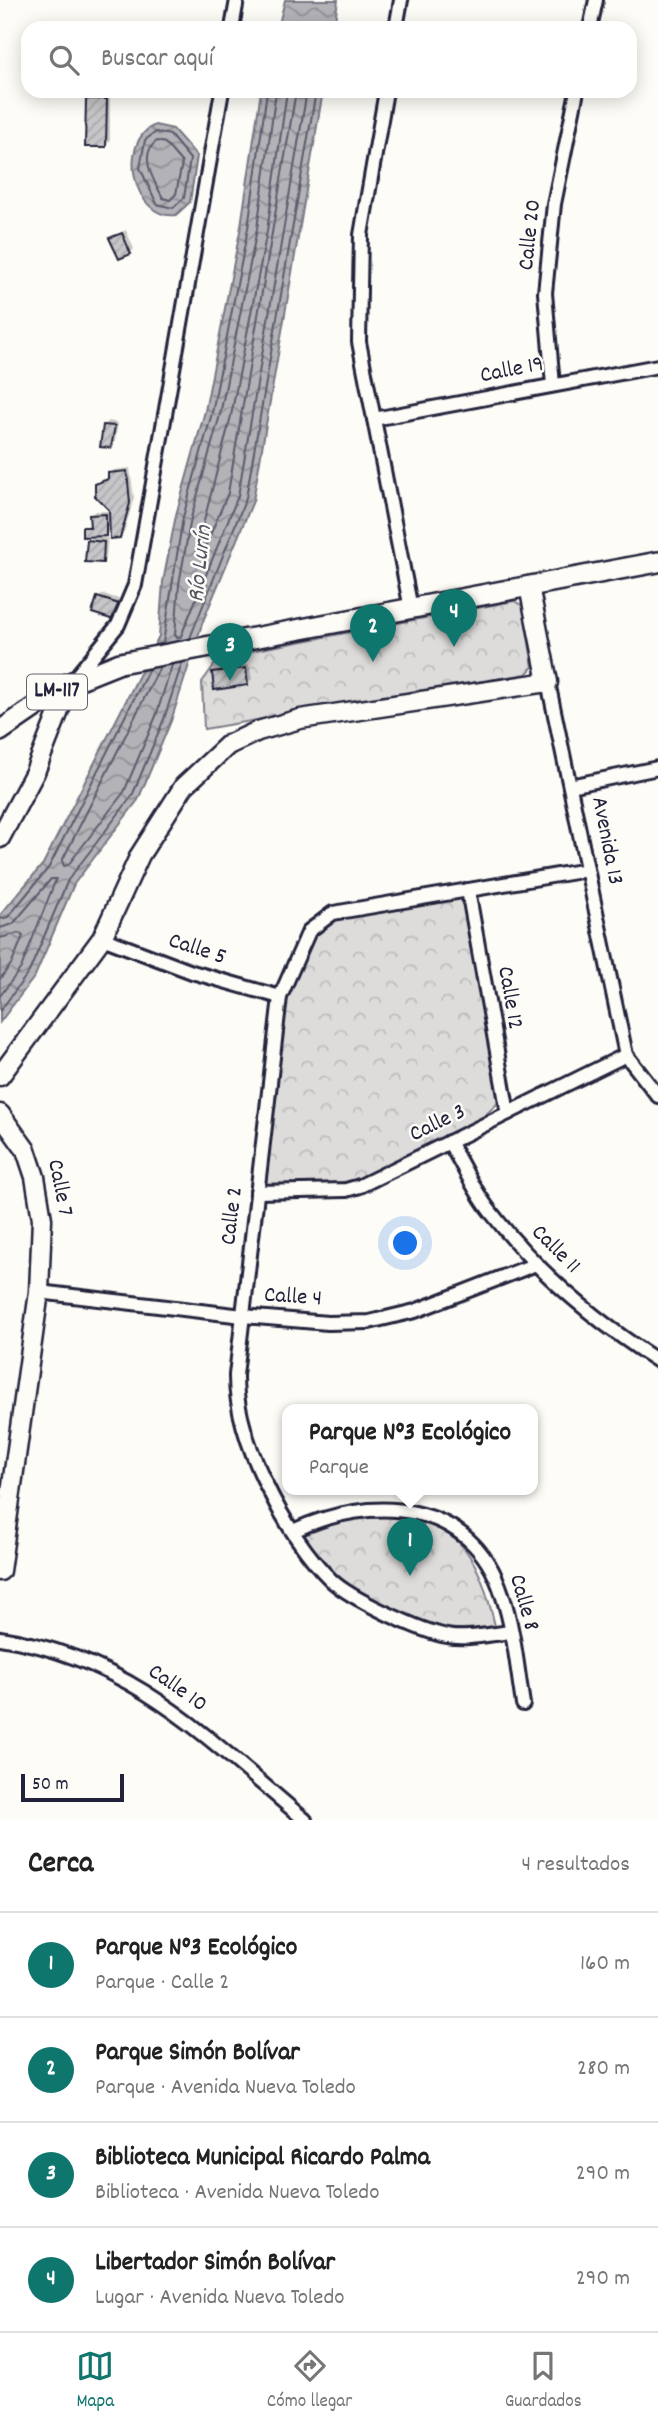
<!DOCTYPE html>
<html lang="es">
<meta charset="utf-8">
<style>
body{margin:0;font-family:Dekko,sans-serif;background:#f6f6f6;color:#222}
.scale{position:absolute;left:21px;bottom:18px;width:103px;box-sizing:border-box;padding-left:7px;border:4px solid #22223b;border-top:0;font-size:19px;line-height:24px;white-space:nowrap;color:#22223b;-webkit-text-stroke:5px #fdfcf7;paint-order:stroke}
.you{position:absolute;left:406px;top:1244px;width:24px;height:24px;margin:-18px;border:5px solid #fff;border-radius:50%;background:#1a73e8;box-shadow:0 0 0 10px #1a73e833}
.badge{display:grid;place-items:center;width:46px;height:46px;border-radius:50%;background:#0f766e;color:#fff;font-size:23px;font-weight:700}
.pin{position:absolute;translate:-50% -58px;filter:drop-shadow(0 2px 4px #0008)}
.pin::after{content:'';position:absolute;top:37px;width:24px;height:21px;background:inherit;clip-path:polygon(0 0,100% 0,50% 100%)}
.popup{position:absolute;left:282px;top:1404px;width:256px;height:91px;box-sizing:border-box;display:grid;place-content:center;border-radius:14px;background:#fff;filter:drop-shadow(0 2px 5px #0005);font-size:23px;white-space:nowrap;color:#767676}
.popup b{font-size:26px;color:#222}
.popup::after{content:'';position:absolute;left:50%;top:100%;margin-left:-14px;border:14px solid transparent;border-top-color:#fff}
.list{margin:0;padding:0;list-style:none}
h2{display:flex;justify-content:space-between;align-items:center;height:91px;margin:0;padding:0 28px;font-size:30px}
h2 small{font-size:23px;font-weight:400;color:#767676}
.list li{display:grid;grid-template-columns:46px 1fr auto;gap:21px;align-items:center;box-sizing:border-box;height:105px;padding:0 28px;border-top:2px solid #e0e0e0}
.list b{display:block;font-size:26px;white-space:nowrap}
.list p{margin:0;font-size:23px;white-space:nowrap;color:#767676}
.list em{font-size:23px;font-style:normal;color:#767676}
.icon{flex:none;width:38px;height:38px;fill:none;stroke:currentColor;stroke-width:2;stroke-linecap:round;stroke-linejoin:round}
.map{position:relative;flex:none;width:658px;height:1820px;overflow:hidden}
.search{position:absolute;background:#fff;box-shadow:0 4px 18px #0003;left:21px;right:21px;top:21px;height:77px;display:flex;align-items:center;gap:18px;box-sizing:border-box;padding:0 24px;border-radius:21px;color:#767676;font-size:26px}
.sheet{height:511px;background:#fff}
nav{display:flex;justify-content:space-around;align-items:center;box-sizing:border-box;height:98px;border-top:2px solid #e0e0e0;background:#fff;font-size:19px;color:#767676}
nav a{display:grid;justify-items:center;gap:4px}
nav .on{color:#0f766e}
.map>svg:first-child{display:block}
.park{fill:url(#park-crowns);stroke:#807f8b;stroke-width:2}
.water{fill:url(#water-waves);stroke:#787885;stroke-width:2}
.shadow{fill:#0003}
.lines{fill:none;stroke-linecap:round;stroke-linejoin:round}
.shore{stroke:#5c5c6d;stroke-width:2}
.building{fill:url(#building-hatch);stroke:#22223b;stroke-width:2}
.street-casing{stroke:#22223b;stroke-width:18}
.secondary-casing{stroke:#22223b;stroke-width:23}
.primary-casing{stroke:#22223b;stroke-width:24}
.street{stroke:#fdfcf7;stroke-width:12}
.secondary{stroke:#fdfcf7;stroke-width:18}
.primary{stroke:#fdfcf7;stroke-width:19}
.labels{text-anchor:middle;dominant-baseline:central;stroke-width:5;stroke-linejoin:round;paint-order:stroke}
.shield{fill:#fdfcf7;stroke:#646373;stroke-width:2}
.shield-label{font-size:21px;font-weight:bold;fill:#22223b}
.street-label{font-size:23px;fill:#22223b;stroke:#fdfcf7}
.water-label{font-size:24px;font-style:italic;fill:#545466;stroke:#fdfcf7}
</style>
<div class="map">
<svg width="658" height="1820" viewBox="0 0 658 1820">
<defs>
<pattern id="park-crowns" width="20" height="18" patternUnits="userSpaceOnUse" patternTransform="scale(1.75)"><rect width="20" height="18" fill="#dddcdb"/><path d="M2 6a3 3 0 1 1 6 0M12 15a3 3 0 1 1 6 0" fill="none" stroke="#bdbcbd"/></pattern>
<pattern id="water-waves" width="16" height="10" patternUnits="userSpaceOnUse" patternTransform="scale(1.75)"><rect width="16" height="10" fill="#b2b2b7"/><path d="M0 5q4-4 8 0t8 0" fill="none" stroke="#909096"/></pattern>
<pattern id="building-hatch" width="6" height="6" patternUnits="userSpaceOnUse" patternTransform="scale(1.75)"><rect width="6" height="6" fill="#c6c6c8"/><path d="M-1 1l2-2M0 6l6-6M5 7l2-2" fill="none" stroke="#aaaaad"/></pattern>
</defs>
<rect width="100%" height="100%" fill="#fdfcf7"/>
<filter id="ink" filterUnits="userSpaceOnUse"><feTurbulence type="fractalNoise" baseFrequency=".0143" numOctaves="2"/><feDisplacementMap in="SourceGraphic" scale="14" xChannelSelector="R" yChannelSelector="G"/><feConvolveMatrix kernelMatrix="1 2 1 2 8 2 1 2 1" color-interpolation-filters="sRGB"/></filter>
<g filter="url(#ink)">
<g class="park">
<polygon points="514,601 523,606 533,667 526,674 204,729 202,682 220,657"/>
<polygon points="462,897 499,1095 497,1104 480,1120 359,1181 261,1189 287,995 313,934 332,919"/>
<path d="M372 1515C457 1518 477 1548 495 1626 479 1628 462 1630 446 1629 394 1626 331 1576 301 1536L342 1521Z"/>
</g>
<g class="water">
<polygon points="285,0 338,0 334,28 278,28"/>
<polygon points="261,91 323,91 253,501 203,621 171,721 138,800 74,884 35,976 0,1022 0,915 43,864 159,636 163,582 176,515 205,411 241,226"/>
<path d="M155 125 173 129 197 156 190 202 176 215C134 221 116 142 155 125Z"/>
</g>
<g class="shadow">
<polygon points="91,96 110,96 110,141 105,145 87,100"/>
<polygon points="126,230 134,249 130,253 111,238"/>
<polygon points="109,421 118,423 115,442 111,447 104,425"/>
<polygon points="130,468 134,498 124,532 119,536 111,529 106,534 97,535 108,538 106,557 102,562 89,541 95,535 84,528 91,523 91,515 95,511 112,511 97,485 110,477 114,470"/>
<polygon points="103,594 122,600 114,619 98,598"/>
<polygon points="249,664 252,679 247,683 213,673 218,669"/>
</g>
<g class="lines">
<g class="shore">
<polyline points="276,91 257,229 220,415 191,518 179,584 175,635 177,638 181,636 238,496 307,91"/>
<polyline points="287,91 267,231 231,416 196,552 198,556 202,554 228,493 296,91"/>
<polygon points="156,132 170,135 190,159 184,198 173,208 157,204 140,168 145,140"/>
<path d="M157 141 165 143 182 163 176 194 170 200 163 198C155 183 137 155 157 141Z"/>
<polyline points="190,638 246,498 316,91"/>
<polyline points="163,643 183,517 212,413 248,228 267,91"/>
<polyline points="160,667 62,861 64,866 68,865 124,792 156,716 172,665"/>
<polyline points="0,919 8,917 49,867 149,669"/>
<polyline points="0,928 13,924 51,879 56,879 21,968 0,996"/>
<polyline points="0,938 19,933 23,936 12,963 0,979"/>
<polyline points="0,1011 29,972 68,880 132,796 164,719 182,663"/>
</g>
</g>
<g class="building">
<polygon points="86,99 107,99 106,147 85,147"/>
<polygon points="122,233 131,254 119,259 109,238"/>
<polygon points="103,425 115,426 111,448 100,447"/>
<polygon points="127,471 130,503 120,538 110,539 109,510 95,496 95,484 108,479 108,473"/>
<polygon points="106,514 106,536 82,537 82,527 90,527 89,515"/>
<polygon points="87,540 104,542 103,563 85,562"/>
<polygon points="97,597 119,604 114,620 92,613"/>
<polygon points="246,668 248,685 214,690 212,672"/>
</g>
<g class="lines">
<defs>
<g id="street">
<polyline points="232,28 237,0"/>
<polyline points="396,28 401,0"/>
<polyline points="590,28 596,0"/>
<polyline points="386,91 361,235 359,342 411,609"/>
<polyline points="553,385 545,293 554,204 577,91"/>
<polyline points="374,419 658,366"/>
<polyline points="74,679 118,625 135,585 222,91"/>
<polyline points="548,682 626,1055 658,1096"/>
<polyline points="570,786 658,768"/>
<polyline points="468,890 508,1113"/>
<polyline points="102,938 192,972 280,997"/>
<path d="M449 1142C463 1165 474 1191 490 1211 536 1271 595 1321 658 1361"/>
<polyline points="257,1192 346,1190 360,1186 626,1055"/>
<polyline points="39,1292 243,1316 328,1323 369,1322 415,1311 536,1264"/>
<path d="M293 1531C371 1494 472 1499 502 1594 514 1629 517 1668 523 1704"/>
<path d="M511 1632C491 1634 466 1640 447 1636 420 1631 351 1599 331 1580 286 1536 235 1439 236 1375L280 997 309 931 333 913 587 870"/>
<path d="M0 1638C132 1658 207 1738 305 1820"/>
</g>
<g id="secondary">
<polyline points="0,838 35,772 70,683"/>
<polyline points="0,1076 102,938 140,855 184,786 228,745 258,731 300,719 548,682 529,586"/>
<polyline points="0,1114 26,1150 35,1177 42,1219 39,1292 0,1571"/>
</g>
<polyline id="primary" points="0,731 70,683 120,663 658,562"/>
</defs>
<use href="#street" class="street-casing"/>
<use href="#secondary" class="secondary-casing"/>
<use href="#primary" class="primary-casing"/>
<use href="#street" class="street"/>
<use href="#secondary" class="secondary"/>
<use href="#primary" class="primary"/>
</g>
</g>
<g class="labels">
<rect class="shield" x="27" y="674.5" width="60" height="35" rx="5"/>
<g class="shield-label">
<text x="57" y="692">LM-117</text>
</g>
<g class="street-label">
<text transform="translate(531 235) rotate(-84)">Calle 20</text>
<text transform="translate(512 371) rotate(-11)">Calle 19</text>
<text transform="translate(606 841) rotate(79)">Avenida 13</text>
<text transform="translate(197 950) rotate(18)">Calle 5</text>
<text transform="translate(509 998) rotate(80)">Calle 12</text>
<text transform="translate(438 1124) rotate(-26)">Calle 3</text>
<text transform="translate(59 1188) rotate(79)">Calle 7</text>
<text transform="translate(233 1216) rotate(-83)">Calle 2</text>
<text transform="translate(555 1250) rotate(45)">Calle 11</text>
<text transform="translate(293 1298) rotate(4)">Calle 4</text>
<text transform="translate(523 1603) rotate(74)">Calle 8</text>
<text transform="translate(177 1689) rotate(35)">Calle 10</text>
</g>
<g class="water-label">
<text transform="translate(201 564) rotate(-84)">Río Lurín</text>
</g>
</g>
</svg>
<div class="scale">50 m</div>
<div class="you"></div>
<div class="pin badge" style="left:410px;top:1576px">1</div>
<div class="popup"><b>Parque N°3 Ecológico</b>Parque</div>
<div class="pin badge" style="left:373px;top:662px">2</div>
<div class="pin badge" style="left:230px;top:681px">3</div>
<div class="pin badge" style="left:454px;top:647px">4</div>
<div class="search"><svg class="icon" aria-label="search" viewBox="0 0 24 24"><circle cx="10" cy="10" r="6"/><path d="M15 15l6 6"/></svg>Buscar aquí</div>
</div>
<section class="sheet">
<h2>Cerca<small>4 resultados</small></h2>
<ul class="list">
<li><span class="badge">1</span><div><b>Parque N°3 Ecológico</b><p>Parque · Calle 2</p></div><em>160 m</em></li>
<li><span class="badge">2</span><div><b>Parque Simón Bolívar</b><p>Parque · Avenida Nueva Toledo</p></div><em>280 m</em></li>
<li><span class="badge">3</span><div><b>Biblioteca Municipal Ricardo Palma</b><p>Biblioteca · Avenida Nueva Toledo</p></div><em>290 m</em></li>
<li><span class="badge">4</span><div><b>Libertador Simón Bolívar</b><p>Lugar · Avenida Nueva Toledo</p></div><em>290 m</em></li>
</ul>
</section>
<nav>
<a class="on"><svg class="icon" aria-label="map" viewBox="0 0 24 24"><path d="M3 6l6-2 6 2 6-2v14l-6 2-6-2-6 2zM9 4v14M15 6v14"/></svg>Mapa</a>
<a><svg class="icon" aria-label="directions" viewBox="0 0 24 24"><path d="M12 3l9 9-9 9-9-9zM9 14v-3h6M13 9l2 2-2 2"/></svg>Cómo llegar</a>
<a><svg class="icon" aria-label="saved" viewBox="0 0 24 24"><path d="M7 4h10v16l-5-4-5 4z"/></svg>Guardados</a>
</nav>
